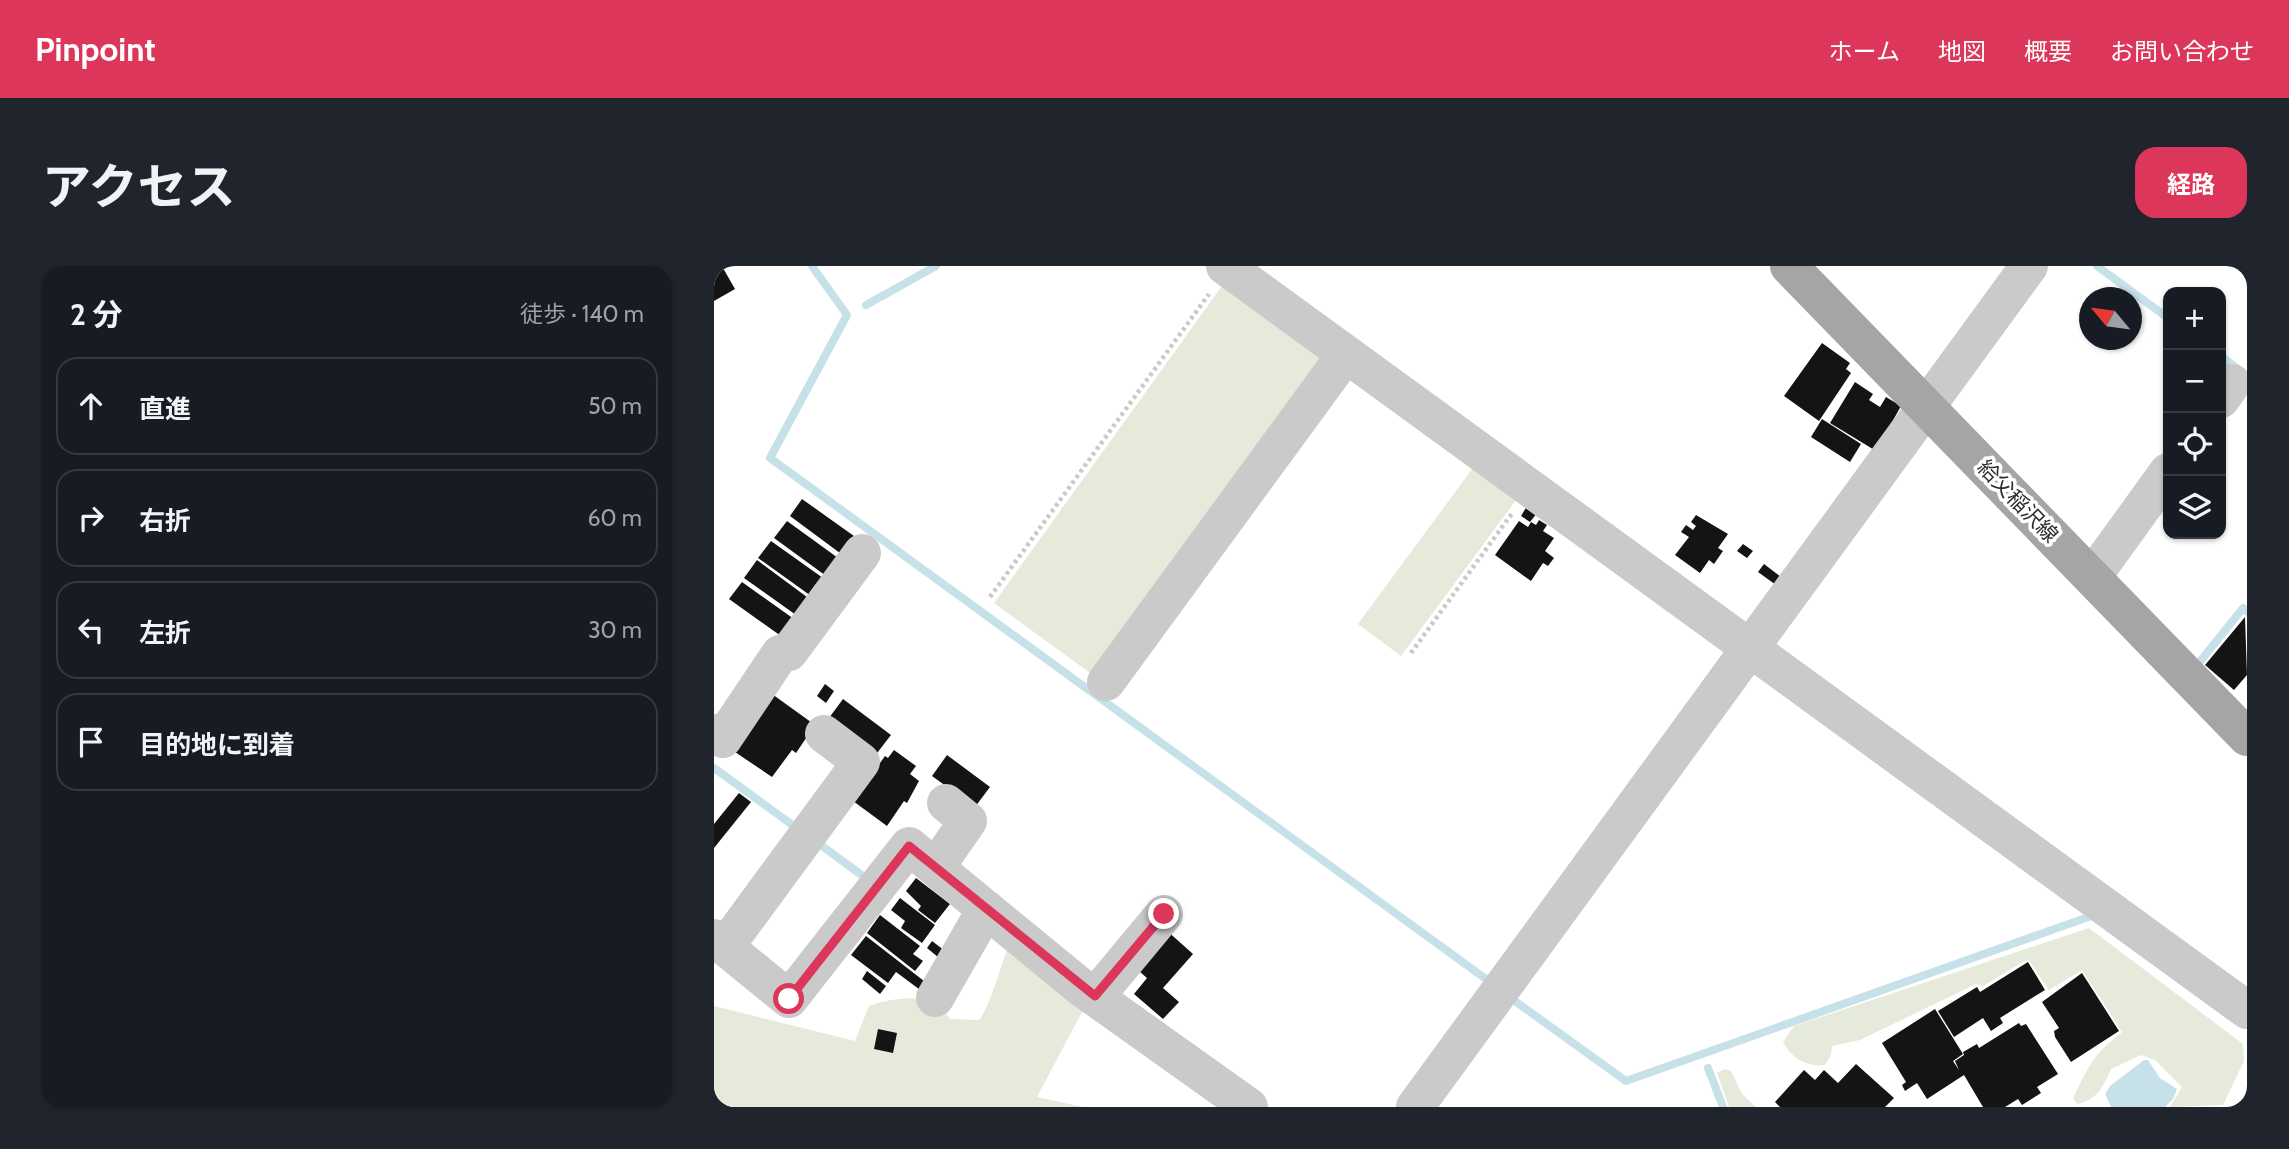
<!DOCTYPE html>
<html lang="ja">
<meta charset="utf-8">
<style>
body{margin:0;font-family:Cabin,"Noto Sans JP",sans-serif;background:#20242c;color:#f1f3f6}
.controls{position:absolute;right:21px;top:21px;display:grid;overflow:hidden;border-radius:14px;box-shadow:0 2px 5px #0004}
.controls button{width:63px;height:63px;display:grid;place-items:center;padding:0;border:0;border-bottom:2px solid #363941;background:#171b24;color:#f1f3f6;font:35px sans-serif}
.compass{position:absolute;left:1365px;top:21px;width:63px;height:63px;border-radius:50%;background:#171b24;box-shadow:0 2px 5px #0004;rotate:299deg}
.stop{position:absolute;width:21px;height:21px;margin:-16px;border:5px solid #dc375b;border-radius:50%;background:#fff}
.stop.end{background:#dc375b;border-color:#fff;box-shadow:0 2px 7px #0008}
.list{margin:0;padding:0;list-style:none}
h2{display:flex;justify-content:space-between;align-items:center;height:91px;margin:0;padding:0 28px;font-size:30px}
h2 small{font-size:23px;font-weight:400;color:#9ea1a6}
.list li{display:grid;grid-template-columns:46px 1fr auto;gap:21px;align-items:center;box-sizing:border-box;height:98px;margin:0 14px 14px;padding:0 14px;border:2px solid #363941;border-radius:21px}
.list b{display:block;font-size:26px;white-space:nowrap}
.list em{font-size:23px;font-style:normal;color:#9ea1a6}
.icon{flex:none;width:38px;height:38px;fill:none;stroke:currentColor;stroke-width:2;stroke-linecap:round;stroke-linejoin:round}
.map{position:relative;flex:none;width:1533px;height:841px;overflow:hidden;border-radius:21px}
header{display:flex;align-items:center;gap:42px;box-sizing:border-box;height:98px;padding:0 35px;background:#dc375b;color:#fff}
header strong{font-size:33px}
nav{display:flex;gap:38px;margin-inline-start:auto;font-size:24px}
.intro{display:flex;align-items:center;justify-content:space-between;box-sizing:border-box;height:168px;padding:0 42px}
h1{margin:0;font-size:49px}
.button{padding:18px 32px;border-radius:21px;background:#dc375b;color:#fff;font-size:24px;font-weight:700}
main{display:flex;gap:42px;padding:0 42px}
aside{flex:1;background:#171b24;border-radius:21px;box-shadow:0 2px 5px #0004}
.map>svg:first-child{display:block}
.green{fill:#e5eadb}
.water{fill:#c7e1e9}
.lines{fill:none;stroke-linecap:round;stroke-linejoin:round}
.stream{stroke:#c7e1e9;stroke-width:8}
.building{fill:#141414}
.path{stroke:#cacaca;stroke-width:4.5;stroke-dasharray:3.5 3.5;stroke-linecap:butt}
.minor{stroke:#cacaca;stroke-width:38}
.major{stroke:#a5a5a5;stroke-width:38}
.route{stroke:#dc375b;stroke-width:9}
.labels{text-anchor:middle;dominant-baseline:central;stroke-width:7;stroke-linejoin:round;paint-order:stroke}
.street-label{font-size:21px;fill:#2d2d2d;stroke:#fff}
</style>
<header>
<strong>Pinpoint</strong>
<nav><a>ホーム</a><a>地図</a><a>概要</a><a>お問い合わせ</a></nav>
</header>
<div class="intro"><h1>アクセス</h1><a class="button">経路</a></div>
<main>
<aside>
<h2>2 分<small>徒歩 · 140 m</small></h2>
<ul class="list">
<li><svg class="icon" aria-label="ahead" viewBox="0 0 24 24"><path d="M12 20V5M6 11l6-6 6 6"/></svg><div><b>直進</b></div><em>50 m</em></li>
<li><svg class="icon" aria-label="right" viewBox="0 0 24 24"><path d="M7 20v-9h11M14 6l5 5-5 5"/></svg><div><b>右折</b></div><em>60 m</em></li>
<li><svg class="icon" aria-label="left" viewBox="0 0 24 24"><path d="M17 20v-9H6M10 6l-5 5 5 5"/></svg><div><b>左折</b></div><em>30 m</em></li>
<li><svg class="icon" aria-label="arrive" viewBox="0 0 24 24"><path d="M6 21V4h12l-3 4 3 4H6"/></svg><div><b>目的地に到着</b></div></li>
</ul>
</aside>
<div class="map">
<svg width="1533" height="841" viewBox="0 0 1533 841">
<rect width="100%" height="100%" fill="#fff"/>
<g class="green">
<polygon points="513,13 613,85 383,412 280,337"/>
<polygon points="764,195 805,230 687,390 644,358"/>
<path d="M1375 662 1529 778 1530 795 1509 839 1456 841 1468 821 1441 794 1427 789 1397 803C1389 821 1383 834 1363 838L1359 832C1376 798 1378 790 1408 766L1368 704 1335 724 1314 693 1269 720 1262 718 1146 774 1118 780 1117 789 1111 799C1093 801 1078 793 1069 776L1080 760Z"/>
<path d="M294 681 369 744 323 831 369 841H0V740L141 775 155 740C181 731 218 724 236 753L265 754C275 743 287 700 294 681Z"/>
<polygon points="1011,803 1017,805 1028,828 1042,841 1015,841 1003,807"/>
</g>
<polygon class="water" points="1430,794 1434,794 1446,812 1463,823 1459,833 1451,841 1397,841 1391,828 1396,820"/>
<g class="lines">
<g class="stream">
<polyline points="98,0 133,49 56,192 776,716"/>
<polyline points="1383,0 1454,52"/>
<polyline points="152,39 222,0"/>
<polyline points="1507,90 1525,104"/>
<polyline points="1484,398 1529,342 1533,346"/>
<polyline points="0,502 84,563"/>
<polyline points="104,577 153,613"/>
<polyline points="798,733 912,815 1380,649"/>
<polyline points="994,802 1009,841"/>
</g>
</g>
<g class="building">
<polygon points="9,2 21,23 0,35 0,7"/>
<polygon points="1108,77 1136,97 1132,103 1137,107 1105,155 1070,130"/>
<polygon points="1141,116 1159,128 1155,134 1166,141 1172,131 1187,140 1162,185 1116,157"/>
<polygon points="1108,153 1147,178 1136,196 1097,171"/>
<polygon points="88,233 147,275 134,293 76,250"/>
<polygon points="813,240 823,247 816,256 807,250"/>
<polygon points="982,249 1014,268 1004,282 1009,285 1000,298 995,294 986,307 961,289 975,271 967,266 972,259 979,264 982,260 977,256"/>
<polygon points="825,254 833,259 829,265 840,272 831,285 840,292 834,300 829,297 817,315 781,289 805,255 814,261 817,256 822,259"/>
<polygon points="73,255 131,297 119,315 60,272"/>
<polygon points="57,275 116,317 104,335 44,292"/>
<polygon points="1029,278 1039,285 1033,292 1023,285"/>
<polygon points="43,294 101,337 89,354 30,312"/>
<polygon points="1050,298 1067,311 1062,319 1044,306"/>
<polygon points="28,316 87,358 74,375 15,333"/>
<polygon points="1531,351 1533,409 1520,424 1491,399"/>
<polygon points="111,418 120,425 112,437 103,430"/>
<polygon points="58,428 101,459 82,487 78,484 58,511 21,486"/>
<polygon points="129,433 177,469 160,491 112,456"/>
<polygon points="180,484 202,500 196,508 205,515 193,537 190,535 173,560 139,535 171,490 174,492"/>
<polygon points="233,489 276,521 261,541 218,510"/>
<polygon points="25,527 37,536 0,582 0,558"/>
<polygon points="202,612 236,638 221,657 204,644 207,640 192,625"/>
<polygon points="186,632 221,659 208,677 187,662 191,655 177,644"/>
<polygon points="166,649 206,680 199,688 209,695 201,705 153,667"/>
<polygon points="451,663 479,688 449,722 465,736 449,753 420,728 433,712 419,700"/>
<polygon points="152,670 219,722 213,729 182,706 174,717 137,689"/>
<polygon points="218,675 235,688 230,696 213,682"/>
<polygon points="1314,696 1331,724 1286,752 1289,757 1277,765 1269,752 1240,771 1224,745 1263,721 1266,726"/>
<polygon points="153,705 172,720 166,728 148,713"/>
<polygon points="1368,707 1405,765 1357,796 1341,771 1340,765 1345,762 1328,736"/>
<polygon points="1221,743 1249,788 1239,795 1245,804 1241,795 1250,789 1249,786 1263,778 1265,782 1305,757 1307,760 1312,758 1344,808 1323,821 1327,827 1308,839 1304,833 1291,841 1269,841 1250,809 1213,833 1203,817 1191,825 1188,819 1192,816 1168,777"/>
<polygon points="164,763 183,767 179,787 160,783"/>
<polygon points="1142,798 1180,832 1171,841 1066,841 1061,836 1090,804 1101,814 1110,804 1124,817"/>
</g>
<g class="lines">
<g class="path">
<polyline points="276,331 495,28"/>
<polyline points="697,387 799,246"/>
</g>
<g class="minor">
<polyline points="511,0 1533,744"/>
<polyline points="1507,133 1518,117"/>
<polyline points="1378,311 1454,206"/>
<polyline points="392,416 632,88"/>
<polyline points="0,467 9,473 66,388 75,386 148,287"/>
<polyline points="222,601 254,555 232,537"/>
<polyline points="0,672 75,733 195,580 368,722 535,841"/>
<polyline points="11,681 147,496 110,468"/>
<polyline points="381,731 450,648"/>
<polyline points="221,732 272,643"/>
<polyline points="701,841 1315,0"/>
</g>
<polyline class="major" points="1075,0 1533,471"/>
</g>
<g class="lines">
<polyline class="route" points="75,733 195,580 381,730 450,648"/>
</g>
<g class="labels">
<g class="street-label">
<text transform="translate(1304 235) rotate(46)">給父稲沢線</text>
</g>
</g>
</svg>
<div class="controls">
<button>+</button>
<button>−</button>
<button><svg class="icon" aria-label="locate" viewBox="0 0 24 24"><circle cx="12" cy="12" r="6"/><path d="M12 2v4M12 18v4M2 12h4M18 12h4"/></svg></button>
<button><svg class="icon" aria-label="layers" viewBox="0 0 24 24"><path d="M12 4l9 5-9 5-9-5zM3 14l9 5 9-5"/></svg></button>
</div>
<svg class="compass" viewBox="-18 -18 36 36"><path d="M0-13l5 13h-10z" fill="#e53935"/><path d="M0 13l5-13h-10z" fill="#9ea1a6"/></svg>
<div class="stop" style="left:75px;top:733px"></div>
<div class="stop end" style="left:450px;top:648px"></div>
</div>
</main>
